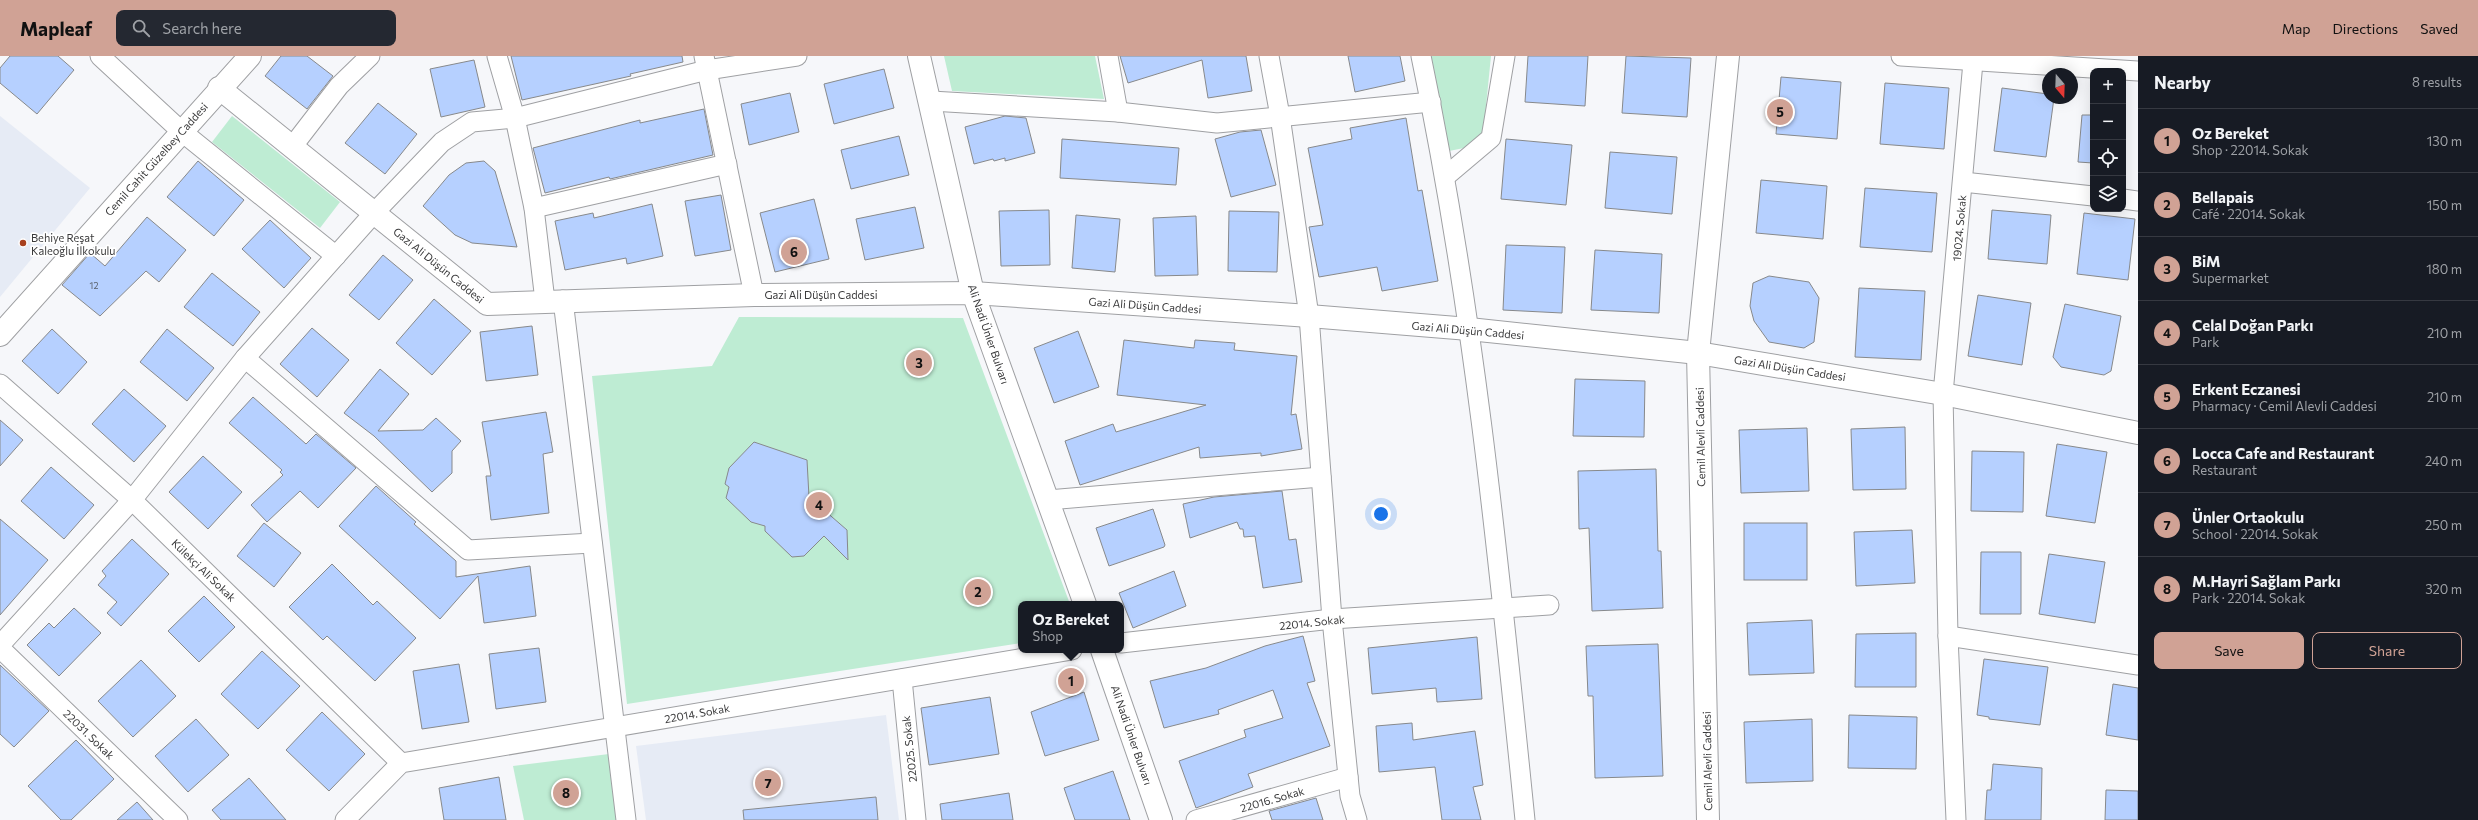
<!DOCTYPE html>
<meta charset="utf-8">
<style>
body{margin:0;font-family:Commissioner,sans-serif;background:#242831;color:#f1f3f6}
.controls{position:absolute;right:12px;top:12px;display:grid;overflow:hidden;border-radius:8px;box-shadow:0 4px 16px #0002}
.controls button{width:36px;height:36px;display:grid;place-items:center;padding:0;border:0;border-bottom:1px solid #363941;background:#171b24;color:#f1f3f6;font:20px sans-serif}
.compass{position:absolute;left:2042px;top:12px;width:36px;height:36px;border-radius:50%;background:#171b24;box-shadow:0 4px 16px #0002;rotate:161deg}
.you{position:absolute;left:1381px;top:458px;width:14px;height:14px;margin:-10px;border:3px solid #fff;border-radius:50%;background:#1a73e8;box-shadow:0 0 0 6px #1a73e833}
.badge{display:grid;place-items:center;width:26px;height:26px;border-radius:50%;background:#d0a295;color:#111;font-size:13px;font-weight:700}
.pin{position:absolute;translate:-50% -50%;border:2px solid #fff;box-shadow:0 1px 4px #0006}
.popup{position:absolute;left:1018px;top:545px;width:106px;height:52px;box-sizing:border-box;display:grid;place-content:center;border-radius:8px;background:#171b24;filter:drop-shadow(0 1px 3px #0005);font-size:13px;white-space:nowrap;color:#9ea1a6}
.popup b{font-size:15px;color:#f1f3f6}
.popup::after{content:'';position:absolute;left:50%;top:100%;margin-left:-8px;border:8px solid transparent;border-top-color:#171b24}
.list{margin:0;padding:0;list-style:none}
h2{display:flex;justify-content:space-between;align-items:center;height:52px;margin:0;padding:0 16px;font-size:17px}
h2 small{font-size:13px;font-weight:400;color:#9ea1a6}
.list li{display:grid;grid-template-columns:26px 1fr auto;gap:12px;align-items:center;box-sizing:border-box;height:64px;padding:0 16px;border-top:1px solid #363941}
.list b{display:block;font-size:15px;white-space:nowrap}
.list p{margin:0;font-size:13px;white-space:nowrap;color:#9ea1a6}
.list em{font-size:13px;font-style:normal;color:#9ea1a6}
.actions{display:flex;gap:8px;padding:12px 16px}
.actions a{flex:1;padding:9px 0;border:1px solid #d0a295;border-radius:8px;text-align:center;font-size:14px;color:#d0a295}
.actions .main{background:#d0a295;color:#111}
.icon{flex:none;width:22px;height:22px;fill:none;stroke:currentColor;stroke-width:2;stroke-linecap:round;stroke-linejoin:round}
.map{position:relative;flex:none;width:2138px;height:764px;overflow:hidden}
header{display:flex;align-items:center;gap:24px;box-sizing:border-box;height:56px;padding:0 20px;background:#d0a295;color:#111}
header strong{font-size:19px}
nav{display:flex;gap:22px;margin-inline-start:auto;font-size:14px}
.search{width:280px;height:36px;background:#242831;display:flex;align-items:center;gap:10px;box-sizing:border-box;padding:0 14px;border-radius:8px;color:#9ea1a6;font-size:15px}
main{display:flex}
aside{flex:1;background:#171b24}
.map>svg:first-child{display:block}
.built{fill:#e6ebf5}
.green{fill:#beecd3}
.building{fill:#b6d0ff;stroke:#87898b}
.lines{fill:none;stroke-linecap:round;stroke-linejoin:round}
.minor-casing{stroke:#9fa0a3;stroke-width:21}
.tertiary-casing{stroke:#9fa0a3;stroke-width:24}
.minor{stroke:#fff;stroke-width:19}
.tertiary{stroke:#fff;stroke-width:22}
.poi-dot{fill:#a8401e;stroke:#fff;stroke-width:1.5}
.labels{text-anchor:middle;dominant-baseline:central;stroke-width:3.5;stroke-linejoin:round;paint-order:stroke}
.number-label{font-size:9px;fill:#59606c}
.street-label{font-size:11px;fill:#3a3a3b;stroke:#fff}
.poi-label{font-size:11px;fill:#3a3a3b;stroke:#fff;text-anchor:start}
</style>
<header>
<strong>Mapleaf</strong>
<div class="search"><svg class="icon" aria-label="search" viewBox="0 0 24 24"><circle cx="10" cy="10" r="6"/><path d="M15 15l6 6"/></svg>Search here</div>
<nav><a>Map</a><a>Directions</a><a>Saved</a></nav>
</header>
<main>
<div class="map">
<svg width="2138" height="764" viewBox="0 0 2138 764">
<rect width="100%" height="100%" fill="#f6f7fa"/>
<g class="built">
<polygon points="0,60 90,132 0,241"/>
<polygon points="886,659 899,764 646,764 636,690"/>
</g>
<g class="green">
<polygon points="944,0 1095,0 1104,43 952,35"/>
<polygon points="1430,0 1491,0 1483,80 1464,92 1449,95"/>
<polygon points="232,60 340,146 320,172 212,86"/>
<polygon points="739,261 963,262 1070,548 1021,548 1021,587 627,648 592,320 712,310"/>
<polygon points="609,698 617,764 524,764 513,710"/>
</g>
<g class="building">
<polygon points="10,0 58,0 74,14 37,58 0,27 0,12"/>
<polygon points="281,0 307,0 333,20 307,53 265,20"/>
<polygon points="511,0 682,0 683,6 630,18 631,20 522,44"/>
<polygon points="1120,0 1246,0 1252,35 1208,42 1202,4 1128,27"/>
<polygon points="1348,0 1400,0 1405,25 1355,36"/>
<polygon points="1528,0 1588,0 1585,50 1525,46"/>
<polygon points="1626,0 1691,2 1687,61 1622,57"/>
<polygon points="474,4 485,51 441,61 430,13"/>
<polygon points="884,13 894,52 834,68 824,28"/>
<polygon points="1781,21 1841,26 1837,83 1776,78"/>
<polygon points="1885,27 1949,32 1944,93 1880,88"/>
<polygon points="2002,32 2048,38 2048,42 2054,42 2046,101 1994,95"/>
<polygon points="790,37 799,76 749,89 741,48"/>
<polygon points="378,47 417,78 385,118 345,87"/>
<polygon points="704,53 713,99 610,123 609,121 545,137 533,92 640,64 640,67"/>
<polygon points="2082,59 2093,59 2093,107 2078,106"/>
<polygon points="1005,60 1026,62 1035,97 1005,105 1005,102 994,105 993,103 974,108 965,71"/>
<polygon points="1406,62 1418,135 1422,134 1438,225 1382,235 1377,211 1319,221 1309,171 1323,169 1308,92 1352,83 1350,72"/>
<polygon points="1261,74 1276,129 1231,141 1215,83 1240,76"/>
<polygon points="899,80 909,119 851,133 841,94"/>
<polygon points="1062,83 1179,92 1176,129 1060,122"/>
<polygon points="1506,83 1572,89 1566,149 1501,143"/>
<polygon points="1610,96 1677,101 1672,158 1605,152"/>
<polygon points="198,105 244,144 214,180 167,141"/>
<polygon points="484,105 495,115 517,191 472,187 455,179 423,150 449,119 466,107"/>
<polygon points="1761,124 1827,130 1823,183 1756,177"/>
<polygon points="1865,132 1937,137 1932,196 1860,191"/>
<polygon points="721,139 731,194 695,200 685,145"/>
<polygon points="814,143 829,203 775,216 760,157"/>
<polygon points="652,148 663,200 627,208 626,202 565,214 555,165 593,157 594,162"/>
<polygon points="915,151 924,192 865,204 856,163"/>
<polygon points="1049,154 1050,209 1001,210 999,155"/>
<polygon points="1992,154 2051,159 2047,208 1988,203"/>
<polygon points="1229,155 1279,156 1277,216 1228,215"/>
<polygon points="2084,157 2135,163 2128,224 2077,218"/>
<polygon points="1076,159 1120,163 1115,216 1072,212"/>
<polygon points="1196,160 1198,219 1155,220 1153,162"/>
<polygon points="147,161 186,194 159,226 146,215 100,260 62,229 90,197 105,210"/>
<polygon points="270,164 311,202 284,232 242,193"/>
<polygon points="1506,189 1565,191 1562,257 1503,254"/>
<polygon points="1595,194 1662,198 1659,257 1591,254"/>
<polygon points="383,199 413,224 379,264 349,239"/>
<polygon points="212,217 260,256 233,290 184,251"/>
<polygon points="1769,220 1809,226 1819,242 1814,286 1804,292 1769,286 1754,265 1750,250 1753,227"/>
<polygon points="1859,232 1925,235 1921,304 1855,301"/>
<polygon points="1978,239 2031,247 2022,309 1968,300"/>
<polygon points="434,243 471,275 432,319 396,287"/>
<polygon points="2065,248 2121,260 2111,315 2104,319 2061,311 2053,301"/>
<polygon points="532,270 538,319 486,325 480,276"/>
<polygon points="312,272 349,304 317,341 280,308"/>
<polygon points="52,273 87,306 58,338 22,305"/>
<polygon points="167,273 214,312 187,345 140,306"/>
<polygon points="1078,275 1099,331 1054,347 1034,292"/>
<polygon points="1124,284 1194,292 1195,284 1235,287 1234,294 1297,300 1291,359 1296,358 1302,393 1261,400 1261,397 1200,402 1199,391 1080,429 1065,385 1113,368 1116,376 1206,349 1117,339"/>
<polygon points="380,313 409,338 378,375 423,374 436,362 461,385 452,395 452,417 432,436 374,380 344,357"/>
<polygon points="1575,323 1645,325 1644,381 1573,380"/>
<polygon points="124,333 166,370 134,406 92,368"/>
<polygon points="253,341 306,388 316,378 356,412 318,452 300,435 267,466 251,449 283,419 280,416 282,414 229,367"/>
<polygon points="546,356 553,396 543,398 549,457 491,464 486,420 491,420 482,366"/>
<polygon points="0,364 23,384 0,410"/>
<polygon points="1905,371 1906,433 1853,434 1851,373"/>
<polygon points="1807,372 1809,435 1741,437 1739,374"/>
<polygon points="754,386 807,404 809,441 847,474 848,504 824,480 804,500 792,501 765,475 765,470 751,466 726,442 729,431 725,428 729,412"/>
<polygon points="2057,388 2107,396 2095,467 2046,460"/>
<polygon points="1972,395 2024,396 2023,456 1971,455"/>
<polygon points="203,400 242,436 208,473 169,436"/>
<polygon points="51,411 94,449 64,483 21,445"/>
<polygon points="1656,413 1658,495 1661,495 1663,552 1592,555 1589,472 1579,473 1578,415"/>
<polygon points="376,430 416,466 414,468 456,505 456,521 530,510 536,560 484,567 478,520 440,563 339,470"/>
<polygon points="1282,435 1289,484 1296,483 1302,526 1263,532 1255,480 1244,481 1243,473 1240,473 1237,466 1190,482 1183,448 1214,441"/>
<polygon points="1153,453 1165,489 1164,491 1109,510 1096,472"/>
<polygon points="0,463 48,504 0,559"/>
<polygon points="264,467 301,497 274,531 237,500"/>
<rect x="1744" y="467" width="63" height="57"/>
<polygon points="1912,474 1915,527 1856,530 1854,476"/>
<polygon points="132,483 169,518 121,570 107,557 117,546 98,529 106,520 102,515"/>
<polygon points="1981,496 2021,496 2021,558 1980,558"/>
<polygon points="2049,498 2105,506 2095,567 2039,558"/>
<polygon points="332,508 373,549 377,545 416,582 375,625 327,580 323,584 289,551"/>
<polygon points="1174,515 1186,550 1133,572 1119,537"/>
<polygon points="204,540 235,571 199,606 168,575"/>
<polygon points="74,552 101,577 59,620 27,589 49,567 54,572"/>
<polygon points="1812,564 1814,617 1749,619 1747,567"/>
<polygon points="1916,577 1916,631 1855,631 1856,578"/>
<polygon points="1303,580 1315,625 1307,627 1330,690 1248,718 1253,731 1196,752 1179,705 1246,681 1244,674 1283,662 1273,634 1218,654 1219,658 1164,672 1150,625 1206,612 1265,590"/>
<polygon points="1477,581 1482,643 1437,646 1436,632 1372,638 1368,592"/>
<polygon points="1658,588 1663,720 1595,722 1593,640 1588,640 1586,590"/>
<polygon points="539,592 546,646 496,653 489,598"/>
<polygon points="262,595 300,630 258,673 221,638"/>
<polygon points="1984,603 2048,611 2040,669 1989,663 1989,661 1977,659"/>
<polygon points="141,604 176,640 133,681 98,645"/>
<polygon points="459,608 469,666 422,673 413,615"/>
<polygon points="0,609 49,655 14,691 0,678"/>
<polygon points="2113,628 2138,632 2138,684 2106,679"/>
<polygon points="1084,636 1099,684 1045,700 1031,656"/>
<polygon points="990,641 999,698 929,709 921,652"/>
<polygon points="322,656 365,698 329,735 286,694"/>
<polygon points="1849,659 1917,661 1916,713 1848,712"/>
<polygon points="196,663 229,699 188,736 155,700"/>
<polygon points="1812,663 1813,725 1746,727 1744,666"/>
<polygon points="1412,667 1413,684 1475,675 1483,729 1473,731 1481,764 1442,764 1435,711 1379,716 1376,670"/>
<polygon points="76,684 114,723 71,764 61,764 28,730"/>
<polygon points="1993,708 2042,712 2041,764 1985,764 1987,734 1991,734"/>
<polygon points="1113,715 1130,764 1075,764 1064,732"/>
<polygon points="499,721 506,764 444,764 439,732"/>
<polygon points="249,722 286,764 221,764 212,754"/>
<polygon points="2106,734 2138,735 2138,764 2105,764"/>
<polygon points="1009,737 1013,764 942,764 940,748"/>
<polygon points="876,741 878,764 744,764 743,754"/>
<polygon points="1316,742 1323,764 1272,764 1269,755"/>
<polygon points="137,746 153,764 117,764"/>
</g>
<g class="lines">
<defs>
<g id="minor">
<polyline points="100,0 181,75 336,200"/>
<polyline points="497,0 515,62 534,152 545,245"/>
<polyline points="704,0 754,239"/>
<polyline points="1108,0 1118,56"/>
<polyline points="1269,0 1280,60 1309,260 1332,563 1350,740 1357,764"/>
<path d="M1421 0C1474 252 1499 508 1525 764"/>
<polyline points="1901,0 2138,15"/>
<polyline points="931,45 1118,56 1217,67 1431,46"/>
<polyline points="292,91 339,30 370,0"/>
<polyline points="1446,120 1491,82 1505,0"/>
<polyline points="1963,126 2093,140"/>
<polyline points="2123,143 2138,145"/>
<polyline points="534,152 727,108"/>
<polyline points="563,244 626,764"/>
<polyline points="245,302 468,494 592,487"/>
<polyline points="0,328 132,444 401,707"/>
<polyline points="1048,444 1321,421"/>
<polyline points="1948,580 2138,609"/>
<polyline points="1121,587 1332,563 1549,549"/>
<polyline points="0,589 132,444 245,302 374,157 442,86 472,66 515,62 707,14 797,0"/>
<polyline points="0,592 178,764"/>
<polyline points="902,623 916,764"/>
<polyline points="345,764 401,707 1072,594"/>
<polyline points="1196,764 1348,721"/>
<polyline points="1956,764 1948,580 1943,338 1973,6"/>
</g>
<g id="tertiary">
<polyline points="919,0 973,237 1085,548"/>
<polyline points="219,32 487,248 754,239 973,237 1309,260 1469,273 1698,297 1943,338 2138,377"/>
<polyline points="0,279 250,0"/>
<polyline points="1102,594 1161,764"/>
<polyline points="1708,764 1698,297 1728,0"/>
</g>
</defs>
<use href="#minor" class="minor-casing"/>
<use href="#tertiary" class="tertiary-casing"/>
<use href="#minor" class="minor"/>
<use href="#tertiary" class="tertiary"/>
</g>
<circle class="poi-dot" cx="23" cy="187" r="4"/>
<g class="labels">
<g class="number-label">
<text x="94" y="229">12</text>
</g>
<g class="street-label">
<text transform="translate(156 103) rotate(-48)">Cemil Cahit Güzelbey Caddesi</text>
<text transform="translate(1959 172) rotate(-85)">19024. Sokak</text>
<text transform="translate(439 209) rotate(39)">Gazi Ali Düşün Caddesi</text>
<text x="821" y="238">Gazi Ali Düşün Caddesi</text>
<text transform="translate(1145 249) rotate(4)">Gazi Ali Düşün Caddesi</text>
<text transform="translate(1468 274) rotate(5)">Gazi Ali Düşün Caddesi</text>
<text transform="translate(989 278) rotate(71)">Ali Nadi Ünler Bulvarı</text>
<text transform="translate(1790 312) rotate(9)">Gazi Ali Düşün Caddesi</text>
<text transform="translate(1700 381) rotate(-91)">Cemil Alevli Caddesi</text>
<text transform="translate(204 514) rotate(44)">Külekçi Ali Sokak</text>
<text transform="translate(1312 566) rotate(-6)">22014. Sokak</text>
<text transform="translate(697 657) rotate(-10)">22014. Sokak</text>
<text transform="translate(89 678) rotate(44)">22031. Sokak</text>
<text transform="translate(1132 679) rotate(71)">Ali Nadi Ünler Bulvarı</text>
<text transform="translate(909 693) rotate(-96)">22025. Sokak</text>
<text transform="translate(1707 705) rotate(-91)">Cemil Alevli Caddesi</text>
<text transform="translate(1272 743) rotate(-16)">22016. Sokak</text>
</g>
<g class="poi-label">
<text x="31" y="181">Behiye Reşat<tspan x="31" dy="13">Kaleoğlu İlkokulu</tspan></text>
</g>
</g>
</svg>
<div class="controls">
<button>+</button>
<button>−</button>
<button><svg class="icon" aria-label="locate" viewBox="0 0 24 24"><circle cx="12" cy="12" r="6"/><path d="M12 2v4M12 18v4M2 12h4M18 12h4"/></svg></button>
<button><svg class="icon" aria-label="layers" viewBox="0 0 24 24"><path d="M12 4l9 5-9 5-9-5zM3 14l9 5 9-5"/></svg></button>
</div>
<svg class="compass" viewBox="-18 -18 36 36"><path d="M0-13l5 13h-10z" fill="#e53935"/><path d="M0 13l5-13h-10z" fill="#9ea1a6"/></svg>
<div class="you"></div>
<div class="pin badge" style="left:1071px;top:625px">1</div>
<div class="popup"><b>Oz Bereket</b>Shop</div>
<div class="pin badge" style="left:978px;top:536px">2</div>
<div class="pin badge" style="left:919px;top:307px">3</div>
<div class="pin badge" style="left:819px;top:449px">4</div>
<div class="pin badge" style="left:1780px;top:56px">5</div>
<div class="pin badge" style="left:794px;top:196px">6</div>
<div class="pin badge" style="left:768px;top:727px">7</div>
<div class="pin badge" style="left:566px;top:737px">8</div>
</div>
<aside>
<h2>Nearby<small>8 results</small></h2>
<ul class="list">
<li><span class="badge">1</span><div><b>Oz Bereket</b><p>Shop · 22014. Sokak</p></div><em>130 m</em></li>
<li><span class="badge">2</span><div><b>Bellapais</b><p>Café · 22014. Sokak</p></div><em>150 m</em></li>
<li><span class="badge">3</span><div><b>BiM</b><p>Supermarket</p></div><em>180 m</em></li>
<li><span class="badge">4</span><div><b>Celal Doğan Parkı</b><p>Park</p></div><em>210 m</em></li>
<li><span class="badge">5</span><div><b>Erkent Eczanesi</b><p>Pharmacy · Cemil Alevli Caddesi</p></div><em>210 m</em></li>
<li><span class="badge">6</span><div><b>Locca Cafe and Restaurant</b><p>Restaurant</p></div><em>240 m</em></li>
<li><span class="badge">7</span><div><b>Ünler Ortaokulu</b><p>School · 22014. Sokak</p></div><em>250 m</em></li>
<li><span class="badge">8</span><div><b>M.Hayri Sağlam Parkı</b><p>Park · 22014. Sokak</p></div><em>320 m</em></li>
</ul>
<div class="actions"><a class="main">Save</a><a>Share</a></div>
</aside>
</main>
